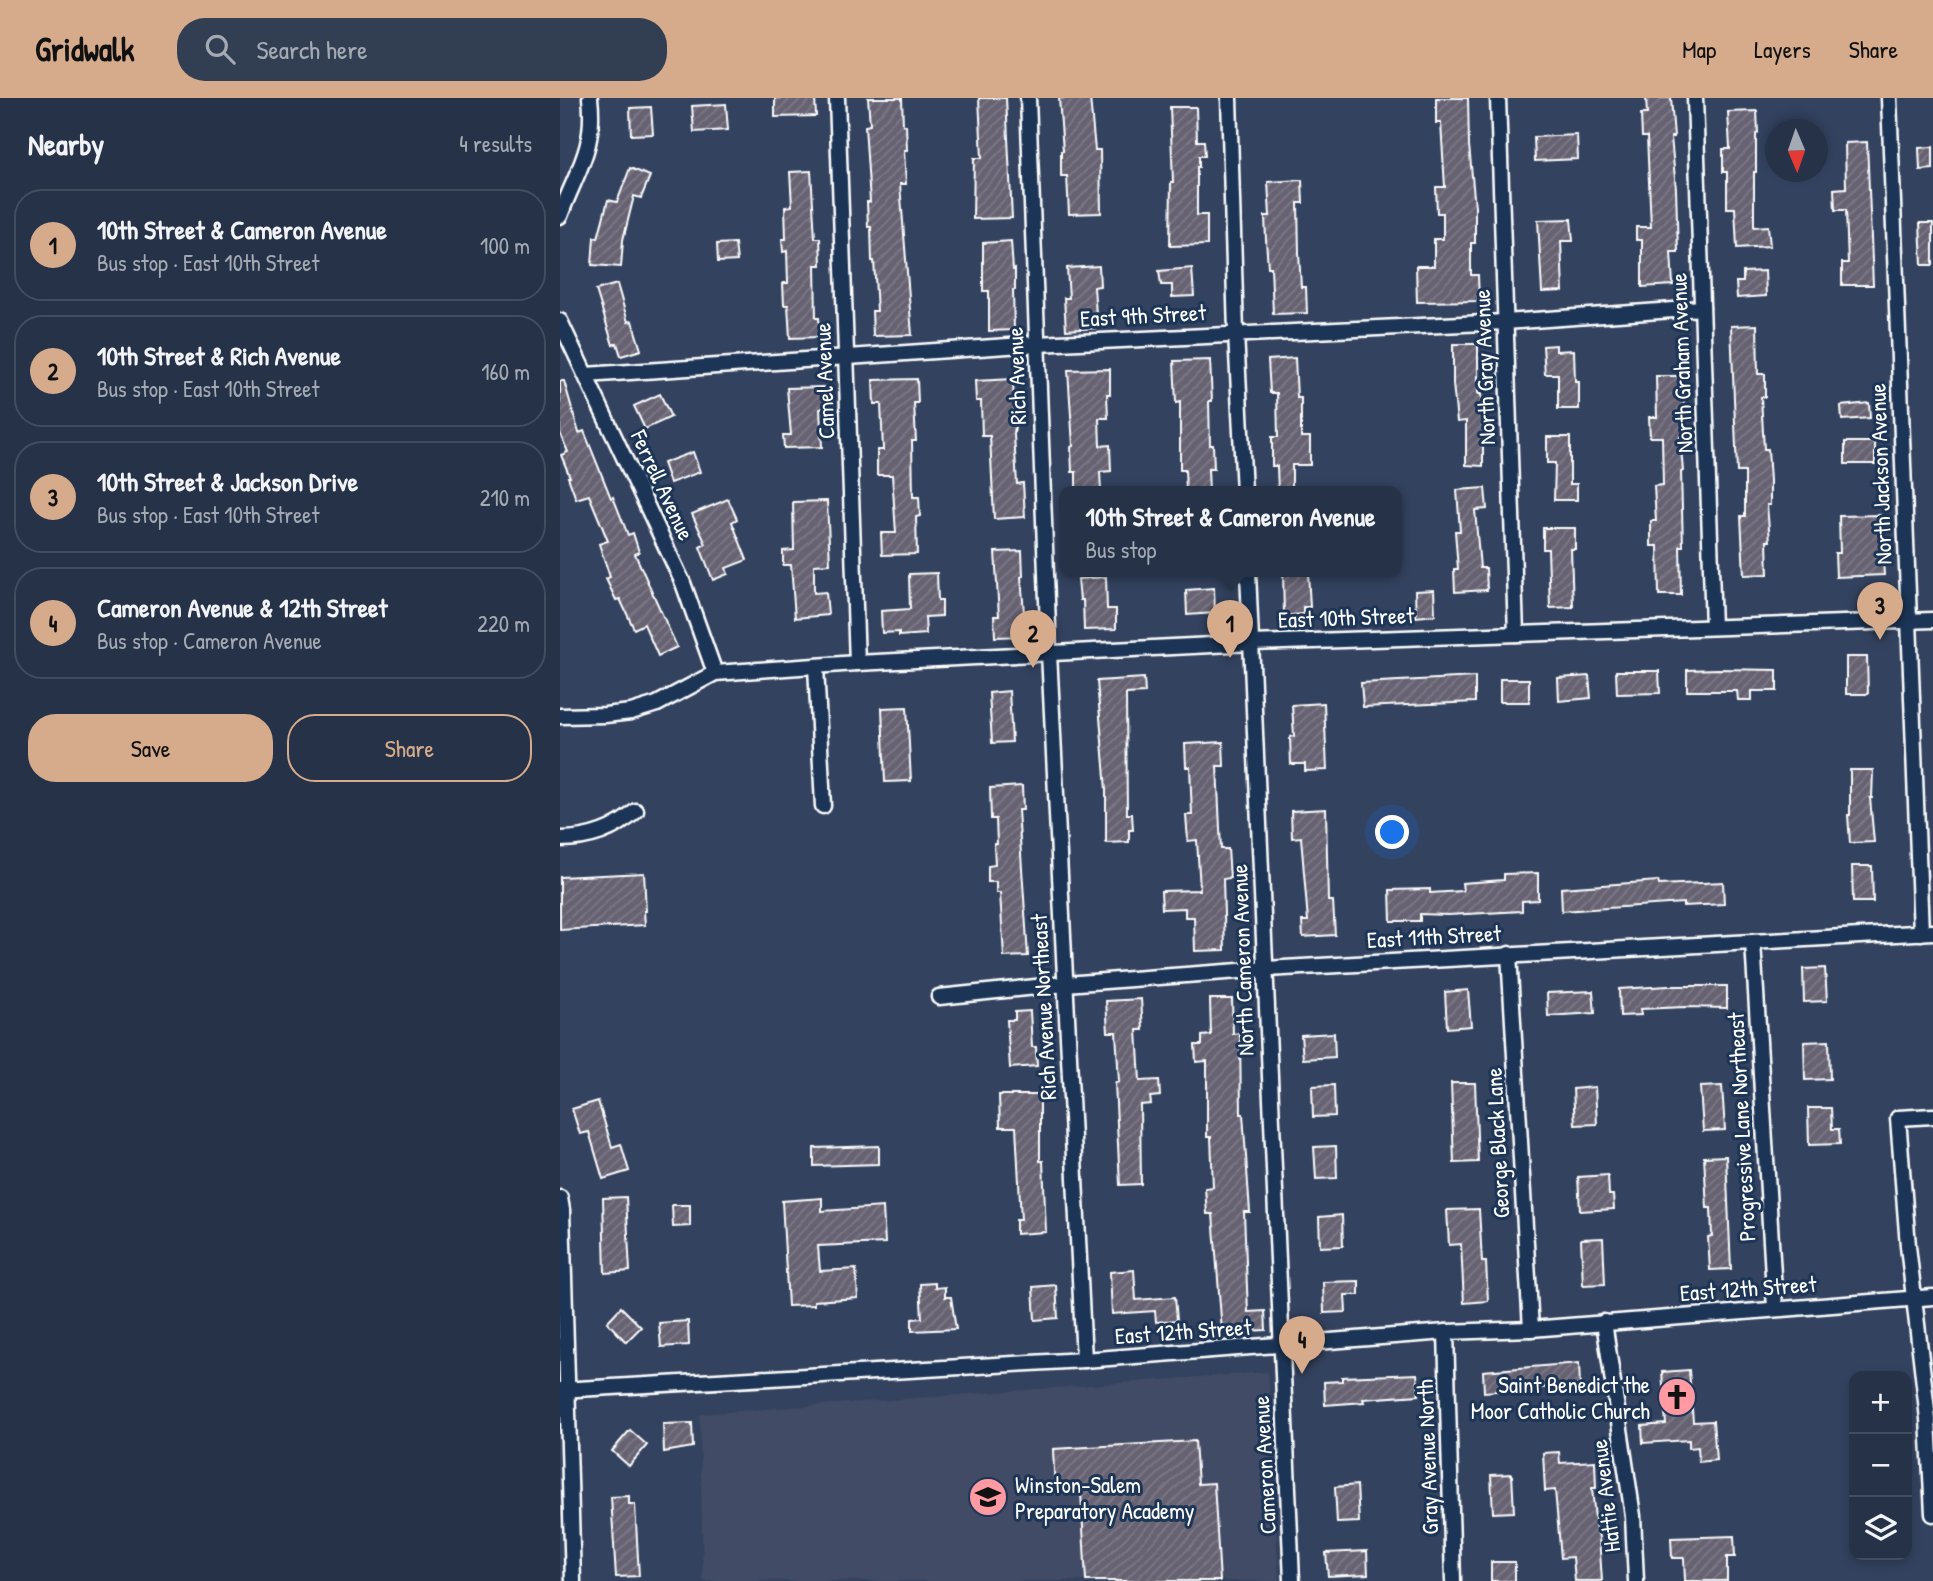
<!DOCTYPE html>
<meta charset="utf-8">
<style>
body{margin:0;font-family:"Patrick Hand",sans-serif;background:#323e52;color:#f1f3f6}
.controls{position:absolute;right:21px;bottom:21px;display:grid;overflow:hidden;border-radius:14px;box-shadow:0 4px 10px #0003}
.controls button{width:63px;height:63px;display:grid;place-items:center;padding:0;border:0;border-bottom:2px solid #424d60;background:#263247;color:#f1f3f6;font:35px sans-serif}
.compass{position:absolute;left:1205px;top:21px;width:63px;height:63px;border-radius:50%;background:#263247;box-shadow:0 4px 10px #0003;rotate:178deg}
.you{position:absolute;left:833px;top:735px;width:24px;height:24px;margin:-18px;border:5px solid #fff;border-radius:50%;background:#1a73e8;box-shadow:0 0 0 10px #1a73e833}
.badge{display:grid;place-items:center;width:46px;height:46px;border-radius:50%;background:#d6ab8b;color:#111;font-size:23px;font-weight:700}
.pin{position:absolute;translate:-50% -58px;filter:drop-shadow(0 2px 4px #0008)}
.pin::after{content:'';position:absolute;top:37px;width:24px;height:21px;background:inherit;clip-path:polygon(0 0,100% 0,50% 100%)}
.popup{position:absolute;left:499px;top:388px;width:343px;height:91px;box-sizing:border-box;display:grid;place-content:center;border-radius:14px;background:#263247;filter:drop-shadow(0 2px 5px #0005);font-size:23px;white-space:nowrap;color:#a4aab4}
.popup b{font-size:26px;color:#f1f3f6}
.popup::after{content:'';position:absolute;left:50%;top:100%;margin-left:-14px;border:14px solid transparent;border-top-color:#263247}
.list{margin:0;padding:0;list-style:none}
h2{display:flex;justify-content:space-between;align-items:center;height:91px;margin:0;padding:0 28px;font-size:30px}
h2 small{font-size:23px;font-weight:400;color:#a4aab4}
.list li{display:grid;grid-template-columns:46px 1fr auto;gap:21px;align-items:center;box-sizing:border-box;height:112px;margin:0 14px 14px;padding:0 14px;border:2px solid #424d60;border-radius:28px}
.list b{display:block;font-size:26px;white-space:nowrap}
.list p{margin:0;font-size:23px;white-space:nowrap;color:#a4aab4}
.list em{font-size:23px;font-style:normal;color:#a4aab4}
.actions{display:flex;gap:14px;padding:21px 28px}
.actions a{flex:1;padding:16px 0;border:2px solid #d6ab8b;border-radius:28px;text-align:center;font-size:24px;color:#d6ab8b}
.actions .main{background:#d6ab8b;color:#111}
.icon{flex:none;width:38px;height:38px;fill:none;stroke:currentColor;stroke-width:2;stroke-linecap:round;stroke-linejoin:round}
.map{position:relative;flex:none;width:1373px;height:1483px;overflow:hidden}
header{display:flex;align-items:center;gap:42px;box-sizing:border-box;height:98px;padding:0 35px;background:#d6ab8b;color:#111}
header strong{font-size:33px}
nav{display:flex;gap:38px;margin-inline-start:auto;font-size:24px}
.search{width:490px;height:63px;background:#323e52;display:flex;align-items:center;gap:18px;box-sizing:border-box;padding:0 24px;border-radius:28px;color:#a4aab4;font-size:26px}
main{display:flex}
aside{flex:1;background:#263247}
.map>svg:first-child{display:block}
.built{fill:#424c65}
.building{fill:url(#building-hatch);stroke:#fff;stroke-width:2}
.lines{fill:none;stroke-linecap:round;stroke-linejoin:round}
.minor-casing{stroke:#fff;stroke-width:19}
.minor{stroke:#1d3557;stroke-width:14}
.labels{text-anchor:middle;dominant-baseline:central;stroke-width:6;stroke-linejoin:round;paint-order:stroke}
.street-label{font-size:23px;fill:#fff;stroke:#1d3557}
.poi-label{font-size:23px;fill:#fff;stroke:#1d3557;text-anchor:end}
</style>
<header>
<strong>Gridwalk</strong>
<div class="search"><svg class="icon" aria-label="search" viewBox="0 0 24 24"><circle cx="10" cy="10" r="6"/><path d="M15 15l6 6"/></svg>Search here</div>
<nav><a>Map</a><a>Layers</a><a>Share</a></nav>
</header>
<main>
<aside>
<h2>Nearby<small>4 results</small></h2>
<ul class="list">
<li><span class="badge">1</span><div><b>10th Street &amp; Cameron Avenue</b><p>Bus stop · East 10th Street</p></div><em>100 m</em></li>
<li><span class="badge">2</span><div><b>10th Street &amp; Rich Avenue</b><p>Bus stop · East 10th Street</p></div><em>160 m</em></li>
<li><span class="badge">3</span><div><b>10th Street &amp; Jackson Drive</b><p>Bus stop · East 10th Street</p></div><em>210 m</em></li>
<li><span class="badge">4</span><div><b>Cameron Avenue &amp; 12th Street</b><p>Bus stop · Cameron Avenue</p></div><em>220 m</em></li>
</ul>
<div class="actions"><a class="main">Save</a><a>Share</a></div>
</aside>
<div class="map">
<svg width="1373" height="1483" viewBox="0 0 1373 1483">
<defs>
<pattern id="building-hatch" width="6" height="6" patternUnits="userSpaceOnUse" patternTransform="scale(1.75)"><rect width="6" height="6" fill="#666272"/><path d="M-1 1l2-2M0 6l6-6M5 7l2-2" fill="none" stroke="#7d7a87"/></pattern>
</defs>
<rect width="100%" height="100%" fill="#33425f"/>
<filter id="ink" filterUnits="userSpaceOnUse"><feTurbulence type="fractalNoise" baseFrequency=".0143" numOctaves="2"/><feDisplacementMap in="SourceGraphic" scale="14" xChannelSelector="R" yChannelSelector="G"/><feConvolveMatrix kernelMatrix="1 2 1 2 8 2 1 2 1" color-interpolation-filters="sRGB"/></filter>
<g filter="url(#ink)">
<polygon class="built" points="708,1274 719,1483 143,1483 140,1316"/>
<g class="building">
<polygon points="215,0 255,0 256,18 215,19"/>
<polygon points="308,0 342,0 343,27 346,27 347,52 344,52 346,86 340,86 352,237 313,238 312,213 317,213 314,163 312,163 311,129 308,129 307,104 310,104 305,28 310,27"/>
<polygon points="419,0 446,0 452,120 413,121 414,60 422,60"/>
<polygon points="499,0 530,0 535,52 540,52 541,115 509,116 507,78 501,78 501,53 503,53"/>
<polygon points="876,0 908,0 909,47 915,109 915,145 911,145 911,177 918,177 919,203 857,204 856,168 874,168 874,141 883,141 883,115 877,115 876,89 885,89 881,25 876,25"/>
<polygon points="1086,0 1111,0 1114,39 1111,39 1116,91 1118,154 1111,154 1113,187 1082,189 1082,142 1076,142 1076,129 1091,129 1087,39 1082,39 1081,16 1087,16"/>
<polygon points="166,6 168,32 134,34 132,8"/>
<polygon points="91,9 93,36 71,37 70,10"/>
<polygon points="610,9 636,9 637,43 644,43 645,58 639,58 639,69 637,69 637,117 647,117 647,147 610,148 611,84 613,84"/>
<polygon points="1197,13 1198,35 1196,36 1196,74 1194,74 1194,129 1208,128 1210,148 1177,150 1175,110 1167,110 1167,74 1163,74 1163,51 1170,51 1168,14"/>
<polygon points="1017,37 1018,61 975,63 974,39"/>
<polygon points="1307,44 1313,187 1282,187 1282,165 1288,165 1286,112 1275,112 1274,91 1286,90 1285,45"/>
<polygon points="1373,49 1373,71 1360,72 1359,50"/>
<polygon points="70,70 90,78 81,100 74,98 63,142 61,169 32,167 34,139 38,140 48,102 57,104"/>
<polygon points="251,73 255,140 260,140 261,167 255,167 256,220 259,220 260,239 230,240 228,207 224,207 223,185 228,185 227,153 223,154 222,141 226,141 225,109 232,108 230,74"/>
<polygon points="742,82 743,105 738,105 739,155 741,189 746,189 747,215 713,216 711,169 708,169 706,142 705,118 710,118 708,84"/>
<polygon points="1011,121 1013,143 1001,143 1003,193 982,194 978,122"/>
<polygon points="1360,125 1373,125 1373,167 1362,167"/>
<polygon points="451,143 453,172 455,171 455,192 453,192 454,232 429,233 429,193 423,193 423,145"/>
<polygon points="175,145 177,163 158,164 157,146"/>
<polygon points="539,168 540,188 534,189 537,230 506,232 504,200 509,200 507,170"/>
<polygon points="632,170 634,198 612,199 612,187 601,187 599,173"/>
<polygon points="1205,173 1206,198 1177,200 1176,184 1183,184 1183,174"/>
<polygon points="57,186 68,224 72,223 81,252 61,258 57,245 53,247 36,192"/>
<polygon points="1197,227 1198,276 1205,276 1205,299 1201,299 1204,351 1208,351 1210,383 1210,407 1207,407 1210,443 1207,443 1208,476 1184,477 1181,418 1185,418 1185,374 1177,374 1171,228"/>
<polygon points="893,246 918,246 918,296 921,296 923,322 923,368 906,367 906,323 897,324 893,286"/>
<polygon points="996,247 996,253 1014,252 1015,284 1019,284 1019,311 998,311 998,276 985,276 983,248"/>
<polygon points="735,260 737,300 741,300 741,339 750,339 750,367 732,367 732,394 718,394 717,368 712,368 712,339 718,339 717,295 710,295 708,262"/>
<polygon points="650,262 652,303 649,303 650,347 653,347 654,371 648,371 649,394 626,394 625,372 620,372 620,304 616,305 614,263"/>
<polygon points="550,271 550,296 547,296 548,320 539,320 540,348 550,347 551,373 540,374 541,394 516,394 516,374 512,374 511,349 513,348 508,272"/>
<polygon points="1096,278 1123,278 1125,337 1120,338 1123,373 1121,374 1123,448 1120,448 1121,497 1099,497 1098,448 1091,448 1091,423 1096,423 1094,388 1103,387 1102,339 1090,339 1089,319 1097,319"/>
<polygon points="357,281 358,305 354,305 356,343 352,343 353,399 359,399 360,418 356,419 357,456 322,457 321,435 336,435 332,377 317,377 317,352 323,352 321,306 314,306 313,282"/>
<polygon points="453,281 454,312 460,312 460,326 455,327 454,337 457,386 463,385 465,419 434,421 430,338 422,338 421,303 416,303 415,283"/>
<polygon points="0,283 4,283 19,335 24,333 51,400 53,399 68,437 73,435 79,454 75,456 117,549 98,558 84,526 74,531 60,501 56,502 46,481 50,479 39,446 48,443 29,397 16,401 8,379 10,379 1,357 8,354 0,335"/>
<polygon points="263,289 264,310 260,311 262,349 224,350 223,337 231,337 227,290"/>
<polygon points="100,296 111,319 85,331 74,308"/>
<polygon points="1309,305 1310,320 1282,322 1281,308"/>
<polygon points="987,339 1010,339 1010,386 1017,386 1017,402 994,402 995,365 987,365"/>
<rect x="1285" y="344" width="30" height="22"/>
<polygon points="133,354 140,374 110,385 103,365"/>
<polygon points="925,390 927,411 915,412 920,470 926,470 927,492 895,494 894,471 898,471 895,433 900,433 897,392"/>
<polygon points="168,401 177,421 172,424 187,462 166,470 168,476 153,482 140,449 146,446 132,416"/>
<polygon points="267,403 270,466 254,467 254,495 266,494 268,517 235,520 231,467 223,467 223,453 234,452 233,404"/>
<polygon points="1320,417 1324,477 1276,479 1275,455 1280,455 1279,418"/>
<polygon points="983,430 1015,430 1015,451 1011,451 1013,509 990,510 988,451 983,451"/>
<polygon points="462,453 463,478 461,479 466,538 435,539 434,518 439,518 435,454"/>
<polygon points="723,474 748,474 750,509 743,509 743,516 724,518"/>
<polygon points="377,475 378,502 382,502 382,518 365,519 366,536 339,538 339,534 322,535 321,513 350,511 349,476"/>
<polygon points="546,479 547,511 556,511 556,531 524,532 523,502 520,502 518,481"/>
<polygon points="654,490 655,515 627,517 626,492"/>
<polygon points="874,492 875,517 856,519 855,493"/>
<polygon points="1286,559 1307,559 1308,596 1286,596"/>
<polygon points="1158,571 1217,572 1217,593 1192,593 1192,602 1178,602 1177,593 1127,593 1127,572"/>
<polygon points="1056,573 1099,573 1100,595 1057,596"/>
<polygon points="1029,578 1031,600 999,603 998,580"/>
<polygon points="915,579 915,604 803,609 801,585"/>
<polygon points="584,580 585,595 566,596 567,716 572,716 573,732 569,732 569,744 546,745 546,692 537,583"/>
<rect x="940" y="581" width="29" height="23"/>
<polygon points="449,593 452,644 432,645 429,595"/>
<polygon points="764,605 767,672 745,673 745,666 731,666 730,639 734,638 732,607"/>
<polygon points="347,609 351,683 325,684 322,610"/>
<polygon points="663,644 664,668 657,668 661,751 668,751 670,780 663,781 665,852 635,853 634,819 625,819 625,810 602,811 601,793 640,792 637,742 628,743 626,717 632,717 630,669 626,669 625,646"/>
<polygon points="1290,672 1313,672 1312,700 1310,700 1314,744 1290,745 1288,717 1290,717"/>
<polygon points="462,688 463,712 458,712 468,858 444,859 440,795 436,795 436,784 428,784 428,768 435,767 434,746 437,746 436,721 431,721 430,690"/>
<polygon points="766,711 768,803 773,803 775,837 743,839 742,823 748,823 741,739 732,740 731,713"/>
<polygon points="1292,768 1312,768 1313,804 1293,804"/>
<polygon points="84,775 86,813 84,813 85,827 0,832 0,779"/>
<polygon points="978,775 978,802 962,803 962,813 888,817 860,816 860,823 831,823 830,792 870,791 870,795 903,793 902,785 944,782 944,776"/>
<polygon points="1098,783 1099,787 1163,784 1164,806 1123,808 1123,805 1002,813 1001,790"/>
<polygon points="1265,870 1267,903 1244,904 1243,871"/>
<polygon points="1108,888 1167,888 1167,910 1125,909 1080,911 1081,917 1060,918 1059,891"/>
<polygon points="908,892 911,928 887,930 885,894"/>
<polygon points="1033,893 1035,915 988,918 987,895"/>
<polygon points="581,901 583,932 577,932 580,983 599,982 600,998 590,999 591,1006 580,1007 581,1086 560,1087 555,985 559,984 556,934 548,934 546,903"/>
<polygon points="650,901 672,901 673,936 680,935 681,1016 683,1016 690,1114 684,1114 688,1214 705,1213 706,1232 662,1234 653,1116 647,1116 645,1090 653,1089 651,1039 647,1039 647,963 636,964 635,947 642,947 642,938 651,937"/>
<polygon points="470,913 472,949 476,949 477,968 450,970 447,922 455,922 455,914"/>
<polygon points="774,935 775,959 743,961 741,937"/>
<polygon points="1269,943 1270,981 1245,982 1244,944"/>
<polygon points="891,985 915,985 918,1064 894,1065"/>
<polygon points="774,987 775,1018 753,1019 752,988"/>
<polygon points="1162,988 1165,1032 1143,1033 1140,989"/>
<polygon points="1035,989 1037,1026 1015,1027 1013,991"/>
<polygon points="439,997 480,997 480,1063 483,1063 486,1134 456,1136 456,1122 461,1122 456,1029 440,1029"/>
<polygon points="38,1003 52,1049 61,1046 69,1073 43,1081 29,1034 20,1036 12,1011"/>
<polygon points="1248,1010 1271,1010 1272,1031 1279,1031 1280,1046 1249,1047"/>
<polygon points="319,1048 319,1066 254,1068 254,1050"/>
<polygon points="776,1048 777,1080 756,1081 754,1049"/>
<polygon points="1166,1058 1171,1171 1150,1172 1148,1139 1152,1138 1151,1110 1147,1110 1144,1059"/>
<polygon points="1048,1077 1049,1097 1053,1097 1054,1111 1020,1113 1018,1079"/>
<polygon points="66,1099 70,1173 45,1175 43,1100"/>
<polygon points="262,1100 262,1113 323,1109 325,1145 258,1148 260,1173 296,1171 298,1200 254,1203 254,1207 228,1208 222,1103"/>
<polygon points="112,1107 130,1107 130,1128 113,1129"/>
<polygon points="919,1111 922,1164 926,1164 928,1203 904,1205 901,1146 889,1147 887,1112"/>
<polygon points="782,1117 783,1148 760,1149 759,1119"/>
<polygon points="1043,1140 1045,1186 1023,1187 1021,1141"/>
<polygon points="574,1172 576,1202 615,1199 617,1222 596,1224 595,1213 552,1216 550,1174"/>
<polygon points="799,1183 799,1197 785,1197 786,1214 764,1215 763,1184"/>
<polygon points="375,1185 375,1190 385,1189 385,1199 391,1199 396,1231 352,1233 352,1221 362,1220 360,1186"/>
<polygon points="496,1187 498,1220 475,1222 473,1189"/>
<polygon points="61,1209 81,1229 66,1244 47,1224"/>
<polygon points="128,1223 129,1247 101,1249 99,1225"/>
<polygon points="1019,1265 1020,1287 924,1294 923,1273"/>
<polygon points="1129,1272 1133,1324 1153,1323 1156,1362 1139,1364 1138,1349 1129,1350 1129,1342 1083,1345 1082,1328 1106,1326 1102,1274"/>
<polygon points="857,1276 859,1297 803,1301 804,1304 765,1307 764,1284 782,1283 782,1279"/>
<polygon points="132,1325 133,1349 104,1354 103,1326"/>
<polygon points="70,1332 87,1347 69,1368 52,1353"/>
<polygon points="635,1343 638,1386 654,1385 660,1483 526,1483 521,1394 495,1395 493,1351"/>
<polygon points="999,1354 1000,1365 1035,1363 1036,1390 1032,1390 1036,1431 1039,1439 1042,1483 1015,1483 1013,1459 1001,1460 995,1392 985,1393 983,1355"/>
<polygon points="952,1376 954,1414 933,1415 931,1377"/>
<polygon points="797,1387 799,1424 777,1425 775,1389"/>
<polygon points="69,1398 69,1406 75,1406 79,1478 56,1479 51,1399"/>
<polygon points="1174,1438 1175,1459 1167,1459 1167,1483 1125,1483 1124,1460 1112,1460 1111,1440"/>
<polygon points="807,1453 808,1476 768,1478 766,1455"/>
<rect x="931" y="1464" width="24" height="19"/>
</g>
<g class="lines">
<defs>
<g id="minor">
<polyline points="277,0 297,565"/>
<polyline points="468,0 489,555 524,1262"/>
<polyline points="669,0 676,235 684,394"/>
<polyline points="938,0 956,536"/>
<polyline points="1135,0 1153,529"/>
<polyline points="1329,0 1361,835"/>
<path d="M0 118C16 73 36 52 30 0"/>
<polyline points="0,223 123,485 155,575"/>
<polyline points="26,277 477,246 945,224 1142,210"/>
<polyline points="688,474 732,1483"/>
<polyline points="256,568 263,708"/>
<polyline points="0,618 45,617 71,614 97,606 155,575 297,565 692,545 1373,522"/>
<path d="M0 741C29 741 55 732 76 713"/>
<polyline points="1193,844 1215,1210"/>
<polyline points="949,856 971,1231"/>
<polyline points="379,899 505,886 706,871 1373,834"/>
<polyline points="1373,1018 1338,1020 1348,1148 1368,1321 1373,1416"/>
<polyline points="0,1100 2,1112 13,1483"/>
<polyline points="1044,1224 1073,1418 1076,1483"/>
<polyline points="886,1234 893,1483"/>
<polyline points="0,1292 524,1262 886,1234 971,1231 1373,1199"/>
</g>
</defs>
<use href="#minor" class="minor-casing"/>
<use href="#minor" class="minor"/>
</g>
</g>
<defs>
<symbol id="church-disc" viewBox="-11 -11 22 22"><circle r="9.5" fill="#ff9aa2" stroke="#1d3557"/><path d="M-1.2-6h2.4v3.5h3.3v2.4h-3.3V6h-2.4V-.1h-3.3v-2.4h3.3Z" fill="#111"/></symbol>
<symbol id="school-disc" viewBox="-11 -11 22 22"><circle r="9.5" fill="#ff9aa2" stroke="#1d3557"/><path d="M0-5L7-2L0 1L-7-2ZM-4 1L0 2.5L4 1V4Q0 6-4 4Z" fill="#111"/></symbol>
</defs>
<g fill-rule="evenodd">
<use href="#church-disc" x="1095" y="1277" width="44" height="44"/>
<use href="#school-disc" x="406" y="1377" width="44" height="44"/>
</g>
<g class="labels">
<g class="street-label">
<text transform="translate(583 217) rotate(-3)">East 9th Street</text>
<text transform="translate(1121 265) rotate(-92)">North Graham Avenue</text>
<text transform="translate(924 269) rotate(-92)">North Gray Avenue</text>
<text transform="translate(456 278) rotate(-92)">Rich Avenue</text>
<text transform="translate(264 283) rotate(-92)">Camel Avenue</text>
<text transform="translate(1320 376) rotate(-92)">North Jackson Avenue</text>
<text transform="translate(103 387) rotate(65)">Ferrell Avenue</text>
<text transform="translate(786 519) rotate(-2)">East 10th Street</text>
<text transform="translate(874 838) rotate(-3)">East 11th Street</text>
<text transform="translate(682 862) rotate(-92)">North Cameron Avenue</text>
<text transform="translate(483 909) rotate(-93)">Rich Avenue Northeast</text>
<text transform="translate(1181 1029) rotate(-93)">Progressive Lane Northeast</text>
<text transform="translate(937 1045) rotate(-93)">George Black Lane</text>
<text transform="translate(1188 1190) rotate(-4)">East 12th Street</text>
<text transform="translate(623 1233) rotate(-4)">East 12th Street</text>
<text transform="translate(867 1359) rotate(-92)">Gray Avenue North</text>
<text transform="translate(704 1367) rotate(-93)">Cameron Avenue</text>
<text transform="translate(1045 1398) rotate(-97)">Hattie Avenue</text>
</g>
<g class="poi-label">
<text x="1090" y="1286">Saint Benedict the<tspan x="1090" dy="26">Moor Catholic Church</tspan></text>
<text x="455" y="1386" text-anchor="start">Winston-Salem<tspan x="455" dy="26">Preparatory Academy</tspan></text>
</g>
</g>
</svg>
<div class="controls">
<button>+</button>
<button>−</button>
<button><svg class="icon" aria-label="layers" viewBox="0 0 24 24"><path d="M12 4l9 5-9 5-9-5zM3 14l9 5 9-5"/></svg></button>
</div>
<svg class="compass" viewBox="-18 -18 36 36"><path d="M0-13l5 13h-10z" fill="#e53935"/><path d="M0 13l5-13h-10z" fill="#a4aab4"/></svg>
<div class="you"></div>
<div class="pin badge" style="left:670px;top:560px">1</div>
<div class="popup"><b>10th Street &amp; Cameron Avenue</b>Bus stop</div>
<div class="pin badge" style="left:473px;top:570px">2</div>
<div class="pin badge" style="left:1320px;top:542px">3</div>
<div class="pin badge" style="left:742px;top:1276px">4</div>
</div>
</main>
